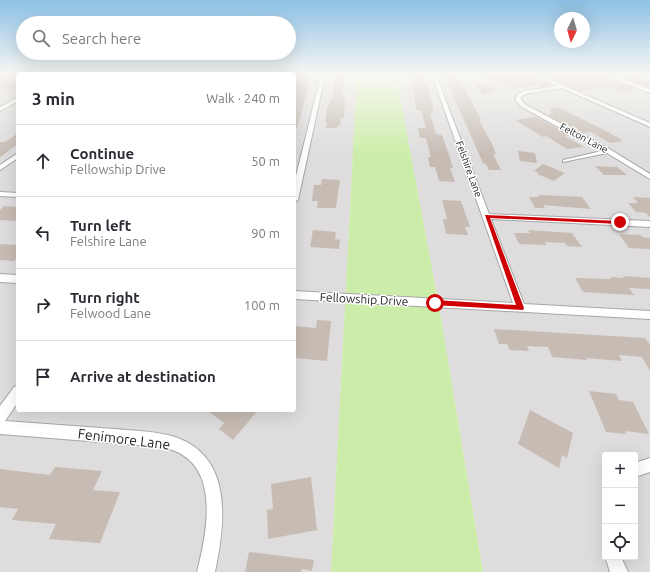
<!DOCTYPE html>
<meta charset="utf-8">
<style>
body{margin:0;font-family:Ubuntu,sans-serif;background:#f7f7f7;color:#2b2b33}
.controls{position:absolute;right:12px;bottom:12px;display:grid;overflow:hidden;border-radius:4px;box-shadow:0 4px 16px #0002}
.controls button{width:36px;height:36px;display:grid;place-items:center;padding:0;border:0;border-bottom:1px solid #e1e1e2;background:#fff;color:#2b2b33;font:20px sans-serif}
.compass{position:absolute;left:554px;top:12px;width:36px;height:36px;border-radius:50%;background:#fff;box-shadow:0 4px 16px #0002;rotate:185deg}
.stop{position:absolute;width:12px;height:12px;margin:-9px;border:3px solid #cf0004;border-radius:50%;background:#fff}
.stop.end{background:#cf0004;border-color:#fff;box-shadow:0 1px 4px #0008}
.list{margin:0;padding:0;list-style:none}
h2{display:flex;justify-content:space-between;align-items:center;height:52px;margin:0;padding:0 16px;font-size:17px}
h2 small{font-size:13px;font-weight:400;color:#7c7c81}
.list li{display:grid;grid-template-columns:26px 1fr auto;gap:12px;align-items:center;box-sizing:border-box;height:72px;padding:0 16px;border-top:1px solid #e1e1e2}
.list b{display:block;font-size:15px;white-space:nowrap}
.list p{margin:0;font-size:13px;white-space:nowrap;color:#7c7c81}
.list em{font-size:13px;font-style:normal;color:#7c7c81}
.icon{flex:none;width:22px;height:22px;fill:none;stroke:currentColor;stroke-width:2;stroke-linecap:round;stroke-linejoin:round}
.map{position:relative;flex:none;width:650px;height:572px;overflow:hidden}
.search{position:absolute;background:#fff;box-shadow:0 4px 16px #0002;left:16px;top:16px;width:280px;height:44px;display:flex;align-items:center;gap:10px;box-sizing:border-box;padding:0 14px;border-radius:22px;color:#7c7c81;font-size:15px}
.panel{position:absolute;background:#fff;box-shadow:0 4px 16px #0002;left:16px;top:72px;width:280px;height:340px;border-radius:4px}
.map>svg:first-child{display:block}
.residential{fill:#dedcdc;fill-rule:evenodd}
.grass{fill:#cceda9}
.building{fill:#c6bcb4}
.lines{fill:none;stroke-linecap:round;stroke-linejoin:round}
.minor-casing{stroke:#a6a6a6;stroke-width:2}
.minor{fill:#fff;fill-rule:evenodd}
.route{fill:#cf0004}
.labels{text-anchor:middle;dominant-baseline:central;stroke-width:3;stroke-linejoin:round;paint-order:stroke}
.far-street-label{font-size:10px;fill:#1f1f1f;stroke:#fff}
.street-label{font-size:12px;fill:#1f1f1f;stroke:#fff}
.near-street-label{font-size:14px;fill:#1f1f1f;stroke:#fff}
</style>
<div class="map">
<svg width="650" height="572" viewBox="0 0 650 572">
<rect width="100%" height="100%" fill="#f1ede5"/>
<g class="residential">
<polygon points="0,75 18,75 18,410 294,410 294,75 357,75 331,572 0,572"/>
<path d="M396 75H650V572H483L440 312ZM605 455H635V557H605Z"/>
</g>
<polygon class="grass" points="357,75 396,75 440,312 483,572 331,572"/>
<g class="building">
<polygon points="0,75 18,75 18,90 0,89"/>
<polygon points="336,75 344,76 343,97 345,97 344,118 341,118 340,126 337,126 337,128 326,128 327,122 325,122 327,109 330,99 333,98"/>
<polygon points="412,75 422,75 425,85 427,85 434,110 432,109 433,114 430,113 436,134 442,135 450,158 453,168 450,168 455,182 439,181 435,167 430,167 428,157 431,157 426,138 420,138 418,128 426,128 421,110 416,110"/>
<polygon points="444,75 454,75 457,79 460,79 472,102 471,103 472,103 481,120 479,120 492,144 496,154 493,154 501,170 489,170 486,164 483,163"/>
<polygon points="479,75 532,75 552,85 542,87 538,85 513,89"/>
<polygon points="543,75 603,75 636,89 622,92 609,87 580,91"/>
<polygon points="614,75 640,77 650,81 650,87"/>
<polygon points="294,76 307,77 306,79 311,79 297,128 294,128"/>
<polygon points="473,82 496,88 484,95"/>
<polygon points="558,107 608,132 623,141 610,143 591,132 583,133 547,115 551,114 550,108"/>
<polygon points="536,117 570,135 565,136 584,147 567,149 546,136 543,137 515,120"/>
<polygon points="18,133 18,144 0,157 0,142 5,142"/>
<polygon points="518,151 535,153 537,163 520,161"/>
<polygon points="543,164 565,173 554,181 537,174 539,173 534,171"/>
<polygon points="595,166 617,167 627,175 604,175"/>
<polygon points="322,179 340,180 336,208 317,208 318,201 312,201 314,185 321,185"/>
<polygon points="538,195 582,197 591,209 543,205 545,208 535,208 529,197 539,197"/>
<polygon points="633,197 650,198 650,217 646,213 636,212 628,203 638,203"/>
<polygon points="442,200 461,201 470,227 465,227 468,235 446,234 443,219 447,219"/>
<polygon points="4,206 18,207 18,221 0,220 0,210"/>
<polygon points="313,230 336,232 335,239 340,240 339,249 310,247"/>
<polygon points="528,230 572,233 582,247 567,246 565,243 545,242 546,245 519,244 514,233 530,233"/>
<polygon points="619,234 641,235 642,237 650,238 650,249 629,248"/>
<polygon points="0,244 18,245 18,257 14,261 0,260"/>
<polygon points="623,276 650,278 650,289 629,288 634,295 583,292 575,278 611,279 610,277 624,278"/>
<polygon points="317,320 331,321 327,361 294,358 294,326 316,328"/>
<polygon points="494,329 645,338 650,345 650,371 642,357 619,355 622,361 586,358 587,360 552,357 548,347 527,346 529,351 510,350 507,344 499,344"/>
<polygon points="589,391 616,394 619,400 633,402 649,434 625,431 626,434 606,432"/>
<polygon points="207,410 258,410 233,440 219,429 224,423"/>
<polygon points="530,410 573,433 567,458 562,455 559,468 518,444"/>
<polygon points="55,467 102,471 93,490 120,492 100,543 49,539 56,524 12,520 18,509 0,507 0,469 50,475"/>
<polygon points="311,477 317,530 268,539 267,510 273,509 271,484"/>
<polygon points="249,552 314,560 312,571 301,569 301,572 245,572"/>
</g>
<g class="lines">
<defs>
<g id="minor">
<polygon points="321,75 325,75 298,200 294,202 294,184"/>
<polygon points="432,75 436,75 489,214 650,221 650,227 491,219 524,304 650,311 650,319 294,299 294,291 513,303"/>
<polygon points="533,75 539,75 650,123 650,127 648,126 562,88 525,94 521,97 521,100 526,105 611,150 650,174 650,179 607,153 563,162 563,160 602,151 522,107 516,101 516,96 524,91 557,86"/>
<polygon points="604,75 610,75 650,89 650,93"/>
<polygon points="18,97 18,101 0,111 0,107"/>
<polygon points="18,153 18,158 0,170 0,165"/>
<polygon points="0,192 18,193 18,197 0,196"/>
<polygon points="0,274 18,275 18,283 0,282"/>
<path d="M18 385V402L5 421C42 424 78 426 115 429 135 431 156 431 175 437 234 457 225 524 215 572H197C206 536 221 470 175 451 168 448 159 447 151 446L0 434V406L14 387Z"/>
<polygon points="650,458 650,472 635,477 635,463"/>
<polygon points="605,556 621,557 628,572 610,572"/>
</g>
</defs>
<use href="#minor" class="minor-casing"/>
<use href="#minor" class="minor"/>
</g>
<linearGradient id="sky" x2="0" y2="1"><stop stop-color="#8cc1e5"/><stop offset="0.48" stop-color="#f9f7f3"/><stop offset="1" stop-color="#f9f7f3" stop-opacity="0"/></linearGradient>
<rect width="650" height="155" fill="url(#sky)"/>
<polygon class="route" points="485,215 620,221 623,222 620,224 490,218 524,308 523,310 432,305 432,301 435,300 516,305"/>
<g class="labels">
<g class="far-street-label">
<text transform="translate(584 138) rotate(28)">Felton Lane</text>
<text transform="translate(469 169) rotate(70)">Felshire Lane</text>
</g>
<g class="street-label">
<text transform="translate(364 299) rotate(3)">Fellowship Drive</text>
</g>
<g class="near-street-label">
<text transform="translate(124 439) rotate(7)">Fenimore Lane</text>
</g>
</g>
</svg>
<div class="controls">
<button>+</button>
<button>−</button>
<button><svg class="icon" aria-label="locate" viewBox="0 0 24 24"><circle cx="12" cy="12" r="6"/><path d="M12 2v4M12 18v4M2 12h4M18 12h4"/></svg></button>
</div>
<svg class="compass" viewBox="-18 -18 36 36"><path d="M0-13l5 13h-10z" fill="#e53935"/><path d="M0 13l5-13h-10z" fill="#7c7c81"/></svg>
<div class="stop" style="left:435px;top:303px"></div>
<div class="stop end" style="left:620px;top:222px"></div>
<div class="search"><svg class="icon" aria-label="search" viewBox="0 0 24 24"><circle cx="10" cy="10" r="6"/><path d="M15 15l6 6"/></svg>Search here</div>
<section class="panel">
<h2>3 min<small>Walk · 240 m</small></h2>
<ul class="list">
<li><svg class="icon" aria-label="ahead" viewBox="0 0 24 24"><path d="M12 20V5M6 11l6-6 6 6"/></svg><div><b>Continue</b><p>Fellowship Drive</p></div><em>50 m</em></li>
<li><svg class="icon" aria-label="left" viewBox="0 0 24 24"><path d="M17 20v-9H6M10 6l-5 5 5 5"/></svg><div><b>Turn left</b><p>Felshire Lane</p></div><em>90 m</em></li>
<li><svg class="icon" aria-label="right" viewBox="0 0 24 24"><path d="M7 20v-9h11M14 6l5 5-5 5"/></svg><div><b>Turn right</b><p>Felwood Lane</p></div><em>100 m</em></li>
<li><svg class="icon" aria-label="arrive" viewBox="0 0 24 24"><path d="M6 21V4h12l-3 4 3 4H6"/></svg><div><b>Arrive at destination</b></div></li>
</ul>
</section>
</div>
